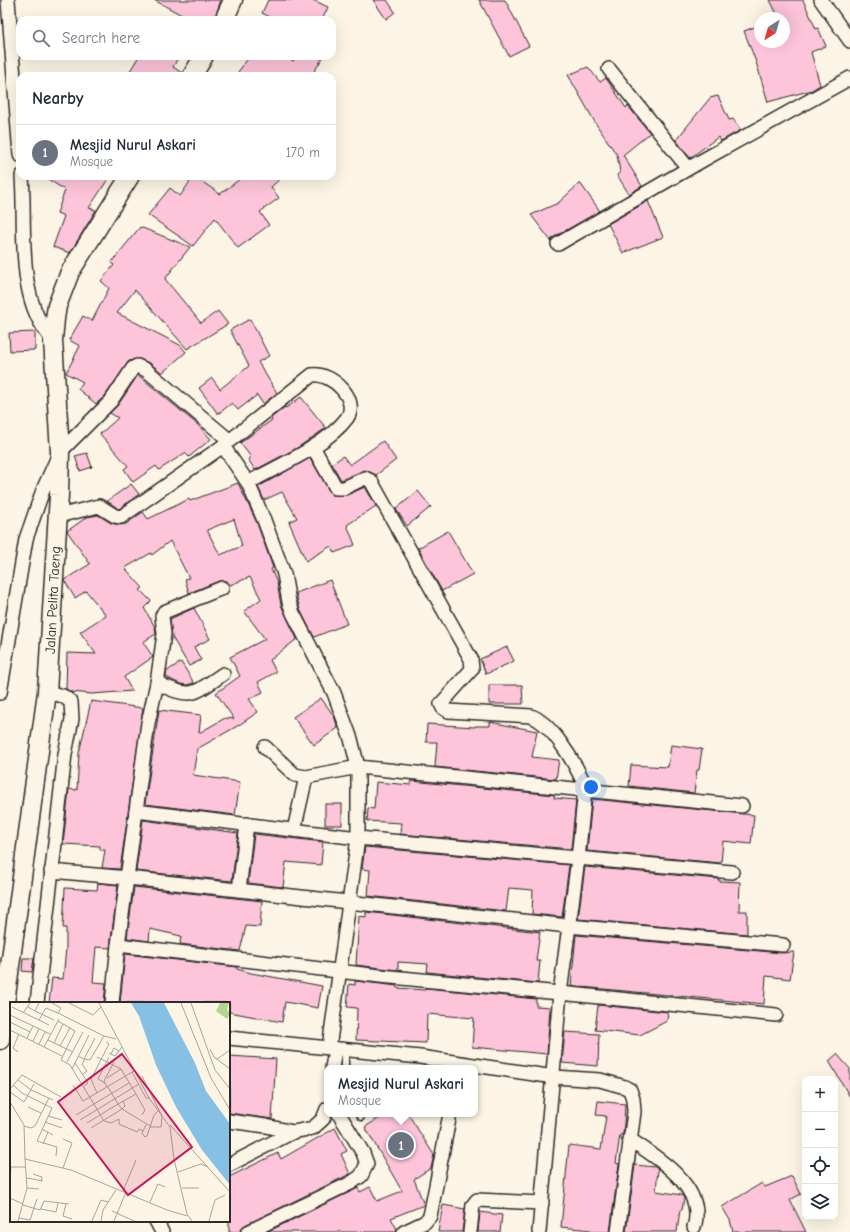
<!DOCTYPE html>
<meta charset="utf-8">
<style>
body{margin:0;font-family:"Comic Neue",sans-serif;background:#f2f2f3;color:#1f2937}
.controls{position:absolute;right:12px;bottom:12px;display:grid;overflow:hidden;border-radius:8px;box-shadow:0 4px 16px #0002}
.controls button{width:36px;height:36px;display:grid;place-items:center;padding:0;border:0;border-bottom:1px solid #e0e1e3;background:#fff;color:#1f2937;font:20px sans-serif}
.compass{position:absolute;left:754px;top:12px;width:36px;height:36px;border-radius:50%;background:#fff;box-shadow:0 4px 16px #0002;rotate:217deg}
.you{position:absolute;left:591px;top:787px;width:14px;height:14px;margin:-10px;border:3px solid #fff;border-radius:50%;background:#1a73e8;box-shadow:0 0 0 6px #1a73e833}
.badge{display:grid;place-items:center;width:26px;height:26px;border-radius:50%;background:#d1495b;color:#fff;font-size:13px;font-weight:700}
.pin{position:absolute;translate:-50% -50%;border:2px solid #fff;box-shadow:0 1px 4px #0006}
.popup{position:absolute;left:324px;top:1065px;width:154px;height:52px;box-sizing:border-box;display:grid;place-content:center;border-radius:8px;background:#fff;filter:drop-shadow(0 1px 3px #0005);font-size:13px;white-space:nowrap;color:#747a83}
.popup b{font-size:15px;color:#1f2937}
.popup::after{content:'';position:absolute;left:50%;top:100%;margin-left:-8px;border:8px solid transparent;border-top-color:#fff}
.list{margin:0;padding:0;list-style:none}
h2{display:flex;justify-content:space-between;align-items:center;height:52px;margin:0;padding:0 16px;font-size:17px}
h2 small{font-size:13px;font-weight:400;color:#747a83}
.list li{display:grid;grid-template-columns:26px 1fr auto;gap:12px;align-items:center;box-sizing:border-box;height:56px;padding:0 16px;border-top:1px solid #e0e1e3}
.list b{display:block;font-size:15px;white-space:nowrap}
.list p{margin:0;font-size:13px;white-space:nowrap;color:#747a83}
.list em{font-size:13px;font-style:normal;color:#747a83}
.icon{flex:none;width:22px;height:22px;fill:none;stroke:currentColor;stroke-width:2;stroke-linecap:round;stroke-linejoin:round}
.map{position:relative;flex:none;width:850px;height:1232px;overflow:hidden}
.search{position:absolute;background:#fff;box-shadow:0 4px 16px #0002;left:16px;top:16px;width:320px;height:44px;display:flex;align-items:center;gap:10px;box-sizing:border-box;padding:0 14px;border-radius:12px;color:#747a83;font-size:15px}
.panel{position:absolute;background:#fff;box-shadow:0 4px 16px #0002;left:16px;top:72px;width:320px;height:108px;border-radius:12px}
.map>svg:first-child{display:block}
.building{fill:#fdc4da;stroke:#2b2b2b;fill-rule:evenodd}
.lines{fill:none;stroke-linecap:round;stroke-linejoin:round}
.lane-casing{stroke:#2b2b2b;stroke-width:9}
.street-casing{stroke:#2b2b2b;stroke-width:16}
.secondary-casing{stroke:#2b2b2b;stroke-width:21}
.lane{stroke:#fcf5e5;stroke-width:6}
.street{stroke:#fcf5e5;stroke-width:13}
.secondary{stroke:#fcf5e5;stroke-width:18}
.labels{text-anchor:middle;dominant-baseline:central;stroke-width:3;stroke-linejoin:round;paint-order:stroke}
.street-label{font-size:14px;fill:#2b2b2b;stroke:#fcf5e5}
.inset-road{fill:none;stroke:#a8a49b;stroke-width:1}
.view{fill:#c2185b;fill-opacity:0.15;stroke:#c2185b;stroke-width:2}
.inset-edge{fill:none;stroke:#2b2b2b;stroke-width:2}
</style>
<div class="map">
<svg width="850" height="1232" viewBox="0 0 850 1232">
<rect width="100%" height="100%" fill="#fcf5e5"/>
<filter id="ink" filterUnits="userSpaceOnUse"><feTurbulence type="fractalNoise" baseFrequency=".025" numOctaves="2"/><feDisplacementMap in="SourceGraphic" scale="8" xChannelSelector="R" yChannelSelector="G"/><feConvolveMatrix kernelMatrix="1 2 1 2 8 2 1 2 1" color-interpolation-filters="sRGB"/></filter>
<g filter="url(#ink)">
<g class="building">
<polygon points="154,0 221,0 214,20 191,20"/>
<polygon points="268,0 313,0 328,7 322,20 276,20 262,13"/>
<polygon points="373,0 387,0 395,12 386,19"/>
<polygon points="479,0 505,0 529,46 509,56"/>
<polygon points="770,0 803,0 816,29 818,28 826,46 811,52 820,85 812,90 768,102 756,62 744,31 760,25 760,42 784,42 784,18 779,18"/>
<polygon points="139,56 179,56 173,67 182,73 182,76 127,76"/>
<polygon points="250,56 283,56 293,61 296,56 324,56 311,76 235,76"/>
<polygon points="588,67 600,82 606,78 626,108 628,106 650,133 623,155 642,186 629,194 617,175 620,172 617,155 596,124 568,75"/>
<polygon points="718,96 729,120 733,119 741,130 721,141 718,137 690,158 676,140 710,98"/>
<polygon points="43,176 110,176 89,208 96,210 70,253 53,247 64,216 57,213 65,190"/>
<polygon points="194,176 220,194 244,176 283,176 271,187 279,198 260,212 269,225 238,248 215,218 193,246 148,215 170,188 180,196"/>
<polygon points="580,183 600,211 554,237 551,241 531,215 558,203"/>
<polygon points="648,201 663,237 623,253 608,224"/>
<polygon points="140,227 190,247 165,279 201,323 218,311 228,324 187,349 135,290 117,313 180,345 186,352 162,373 151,364 140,359 129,361 105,396 96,404 78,389 83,382 66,373 80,346 69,340 83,316 92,321 109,288 101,281 114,265 111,263"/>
<polygon points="250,319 269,356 258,362 277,393 263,404 257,395 238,410 232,403 218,414 199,388 212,378 220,389 249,366 230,330"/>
<polygon points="35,332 35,350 10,351 9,333"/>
<polygon points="138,375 198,425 211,439 189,457 185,453 159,470 156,466 133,482 124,469 128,466 100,434 118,418 110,413 118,405"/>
<polygon points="301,397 326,428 297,448 255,470 248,459 251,457 240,443 272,420 271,418 285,407 286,408"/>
<polygon points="383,441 396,460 376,475 365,470 341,480 332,464 343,456 350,465"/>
<polygon points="87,453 92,467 80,471 75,456"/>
<polygon points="310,458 332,495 347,495 365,487 376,506 347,525 355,545 334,553 331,546 306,561 289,522 297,518 282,492 264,500 258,487"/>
<path d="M238 483 257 523 273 568 271 569 277 583 281 605 297 639 270 660 276 672 258 682 263 692 249 699 258 712 239 725 197 749 193 775 240 782 235 815 145 804 159 710 201 715 199 733 225 718 234 719 216 693 240 676 230 657 265 639 244 611 261 599 250 577 230 585 227 581H219L189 593 185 579 189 578 170 541 152 555 151 553 125 568 143 588 140 590 151 601 144 608 155 627 156 634 143 642 153 657 124 677 132 691 92 694 71 692 66 689 67 653 96 654 80 632 106 615 86 591 75 598 64 580 90 564 67 531 87 517 98 515 111 523 120 525 126 524 143 512 148 519 189 499 190 501ZM234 519 242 546 220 555 207 530Z"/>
<polygon points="131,484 139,494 119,509 107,501"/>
<polygon points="418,491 431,507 407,526 396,509"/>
<polygon points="448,531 473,574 442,591 418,548"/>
<polygon points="330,580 347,624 314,637 300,610 296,593"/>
<polygon points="194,608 210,639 194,647 201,660 189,666 172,637 170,619"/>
<polygon points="507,647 514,661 486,674 480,659"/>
<polygon points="181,662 194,683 186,685 180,684 166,677 167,671"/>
<polygon points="489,685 522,685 523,704 489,704"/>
<polygon points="321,698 334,716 338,728 314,745 293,717"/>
<polygon points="91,701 143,708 120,869 102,868 105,850 100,850 100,846 63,844 69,789 77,790 79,753"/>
<polygon points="490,722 537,731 532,757 559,760 556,779 435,767 437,742 426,742 427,724 475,727 475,726 490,726"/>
<polygon points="671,745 702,749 699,770 697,770 694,793 629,786 631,765 668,767"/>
<polygon points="411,781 555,795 554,798 576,800 571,849 400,834 401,823 367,821 368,808 374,809 376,782 411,785"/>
<polygon points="592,799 754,815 751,844 723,841 721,863 587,851"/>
<rect x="325" y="804" width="17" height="21"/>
<polygon points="143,820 238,833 232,881 136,871"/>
<polygon points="254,834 323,842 321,865 286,862 283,887 248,883"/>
<polygon points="365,847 569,865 562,917 532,914 533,890 509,888 506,911 368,896 370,870 362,869"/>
<polygon points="585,867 719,879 719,881 740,882 739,911 747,911 747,934 578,919"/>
<polygon points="98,883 118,885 110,948 96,947 93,982 106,983 104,1003 49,1003 52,978 63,979 66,948 66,928 63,928 65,888 97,890"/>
<polygon points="134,887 262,901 260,927 246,926 240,951 180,944 181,936 150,929 149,941 127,938"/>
<polygon points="366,912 540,932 536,961 540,961 538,983 427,972 428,964 398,962 398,970 356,965 359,916 366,917"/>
<polygon points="576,935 782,953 794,952 790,979 766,976 764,1004 571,986"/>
<polygon points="125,954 237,967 237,969 251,973 322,986 318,1008 285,1002 282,1022 229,1012 229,1003 120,1003"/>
<polygon points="23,958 34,958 32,972 22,971"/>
<polygon points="355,981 397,986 397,988 425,990 426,988 536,999 536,1006 550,1007 547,1054 472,1047 474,1018 427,1014 426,1043 356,1040 357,1008 347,1007 349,984 355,985"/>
<polygon points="598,1005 668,1012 667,1021 640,1035 595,1030"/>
<polygon points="565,1032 599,1034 598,1066 562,1063"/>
<polygon points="837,1054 850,1069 850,1097 829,1061"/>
<polygon points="229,1056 276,1059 272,1119 229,1113"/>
<polygon points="598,1101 625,1104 624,1123 623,1134 620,1135 616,1163 619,1164 610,1232 591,1232 591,1230 561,1227 569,1145 601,1149 606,1116 596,1115"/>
<polygon points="386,1114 408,1114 434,1155 431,1168 414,1179 424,1205 391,1218 397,1229 396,1232 267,1232 358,1188 360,1192 370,1187 377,1201 402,1191 365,1127"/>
<polygon points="335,1128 347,1151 341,1154 350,1174 245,1225 240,1232 229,1232 229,1177 278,1153 281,1159"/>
<polygon points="635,1165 655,1167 658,1169 656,1191 682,1195 684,1198 682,1210 680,1210 677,1232 626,1232"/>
<polygon points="792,1176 801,1194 790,1200 806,1232 733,1232 730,1220 722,1207 762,1183 765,1187"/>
<polygon points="443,1205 465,1209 462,1232 438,1232"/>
<polygon points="480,1212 502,1215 500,1232 478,1232"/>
</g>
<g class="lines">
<defs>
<g id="lane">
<polyline points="345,1068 345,1050"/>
<polyline points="360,1114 361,1117"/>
</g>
<g id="street">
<polyline points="8,0 20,155"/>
<polyline points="821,0 850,41"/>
<polyline points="609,69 688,168"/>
<path d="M22 176C26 228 15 300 53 340"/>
<polyline points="558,244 703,160 850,78"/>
<path d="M58 516 99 506 115 516 121 517 223 446 312 375C332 372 360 400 347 418 326 446 278 466 248 483"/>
<path d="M157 683C192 699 191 696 223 674"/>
<polyline points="0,693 26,539 43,490 60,452 111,401 133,368 137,366 146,370 229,440"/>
<polyline points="265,747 295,775 306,777"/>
<polyline points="136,811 148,723 157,683 164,634 162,616 164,612 222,588"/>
<polyline points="294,830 306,777 358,767 742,806"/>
<polyline points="51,871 128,878 568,926 783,945"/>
<polyline points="239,890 247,824"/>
<path d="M118 945 380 976 560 993 578 859 585 789 582 779C573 760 551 723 531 716L448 711 443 708 441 704 472 669 471 659 371 481 365 478 344 488H336L313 447"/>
<polyline points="37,1003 65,754 72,719 71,702 63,696 47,692"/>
<polyline points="112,1003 118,945 136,811 358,838 358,767 351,739 334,693 293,613 289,602 284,574 264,520 248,483 223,446"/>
<polyline points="229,1038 420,1057 554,1077 600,1080 625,1087 630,1090 633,1099 634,1112 618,1232"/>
<polyline points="329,1048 358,838 732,872"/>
<polyline points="332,1068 335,1049"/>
<polyline points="229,1121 266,1126 293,1132"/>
<path d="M629 1139C657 1157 707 1188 694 1227"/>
<polyline points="229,1165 293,1132 313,1128 323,1119 327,1109"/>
<polyline points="156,1221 162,1232"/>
<polyline points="248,1232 351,1183 361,1176 367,1164 363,1153 339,1114"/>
<polyline points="404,1232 425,1222 430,1216 450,1114"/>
<polyline points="470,1232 473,1205 477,1200 542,1203"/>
<polyline points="539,1232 560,993 776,1015"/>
</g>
<g id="secondary">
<polyline points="224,20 233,0"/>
<polyline points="192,76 204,56"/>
<polyline points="0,1040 47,692 59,495 60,452 53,340 55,319 57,306 70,272 130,176"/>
</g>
</defs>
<use href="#lane" class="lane-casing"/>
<use href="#street" class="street-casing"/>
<use href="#secondary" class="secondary-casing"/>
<use href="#lane" class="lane"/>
<use href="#street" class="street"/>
<use href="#secondary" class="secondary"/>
</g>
</g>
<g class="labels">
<g class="street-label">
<text transform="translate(53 600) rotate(-87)">Jalan Pelita Taeng</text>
</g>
</g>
<g transform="translate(10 1002)">
<rect width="220" height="220" fill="#fcf5e5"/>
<path d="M210 1H219L217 7 220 12 217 17 206 9Z" fill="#b2d691"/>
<path d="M121 1H154L185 61 196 89 220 122V183L192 148 166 105 146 63 129 14Z" fill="#86c0e5"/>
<path class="inset-road" d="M42 1 51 6 48 11 94 34 106 37M59 1 83 13 91 5M89 1 139 96 160 125 164 157 177 212 182 219M171 1 201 76 220 108M181 1 205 68 220 87M2 5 39 23M18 5 25 9 29 1M25 9 44 18M13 11 20 1M0 13 40 32M29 18 36 6 48 11M48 19 65 29 51 58 60 63 84 102 66 113M0 20 20 30M0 28 52 54M17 36 23 24M38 38 63 50M23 39 29 27M44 41 53 22M29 42 35 30M50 44 60 26M34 45 49 17M200 47 204 55 220 67M8 50 3 46 9 32M99 51 105 54 112 45M101 52 104 46 109 49M68 54 74 57 85 36M87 55 111 67 126 92 108 102 112 107 140 124M207 57 220 48M57 60 73 30M65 61 78 81 73 85M62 67 79 33M122 70 136 96H139M73 72 77 69 72 62 75 57 80 58 94 34M132 74 152 114 151 125H140M97 76 111 67M8 78 21 88 43 98M95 81 88 77 99 55M119 81 84 102 94 119 101 121 109 117V122L127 130 129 127 133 129M3 83 12 91 42 106 27 139 47 145 46 154M63 83 73 99 124 69M97 85 94 79 104 60M0 87 12 73 51 95M0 90 14 100 24 82M87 91 81 77 99 42 96 40M126 92 135 108 132 113M0 100 14 123 15 157M18 105 31 111M38 114 52 118M70 118 129 82M35 120 52 126M77 121 108 102 98 85M136 123 132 131 135 135 137 134 144 113 148 109M160 123 220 190M14 124 21 126 25 124 39 96M81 126 112 107 115 104 113 99M32 127 43 133M33 142 38 130M53 166 62 141 53 137M168 170 191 162 198 165M23 172 32 175 31 179M17 176 33 179M0 177 1 165H15M17 186 29 187M172 186H189M113 189 126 158M0 196 13 202M140 200 148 182 155 185M56 202 53 214 62 217M13 203 30 208 34 199 59 202M31 207 46 210 48 201M102 209 124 219M9 216 20 218 27 197M8 219 17 186 15 157 61 168 157 208 177 214M82 219 91 198 98 200M91 219 93 208 106 188M104 219 116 190M199 219 205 198 215 193"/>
<path class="view" d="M112 52 182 145 118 193 48 100Z"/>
<rect width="220" height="220" class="inset-edge"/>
</g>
</svg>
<div class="controls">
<button>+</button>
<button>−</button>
<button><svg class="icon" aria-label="locate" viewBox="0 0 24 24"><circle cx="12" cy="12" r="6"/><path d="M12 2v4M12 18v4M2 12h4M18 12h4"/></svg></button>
<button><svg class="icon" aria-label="layers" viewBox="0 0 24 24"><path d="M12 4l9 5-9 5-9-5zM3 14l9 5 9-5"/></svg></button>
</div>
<svg class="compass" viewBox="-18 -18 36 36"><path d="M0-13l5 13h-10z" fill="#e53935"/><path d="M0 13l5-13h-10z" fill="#747a83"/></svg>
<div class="you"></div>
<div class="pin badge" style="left:401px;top:1145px;background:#6b7280">1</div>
<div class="popup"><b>Mesjid Nurul Askari</b>Mosque</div>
<div class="search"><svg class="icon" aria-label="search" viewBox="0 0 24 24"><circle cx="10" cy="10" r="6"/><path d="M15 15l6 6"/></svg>Search here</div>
<section class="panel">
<h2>Nearby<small></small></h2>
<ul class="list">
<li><span class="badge" style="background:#6b7280">1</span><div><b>Mesjid Nurul Askari</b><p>Mosque</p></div><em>170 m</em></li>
</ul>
</section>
</div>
